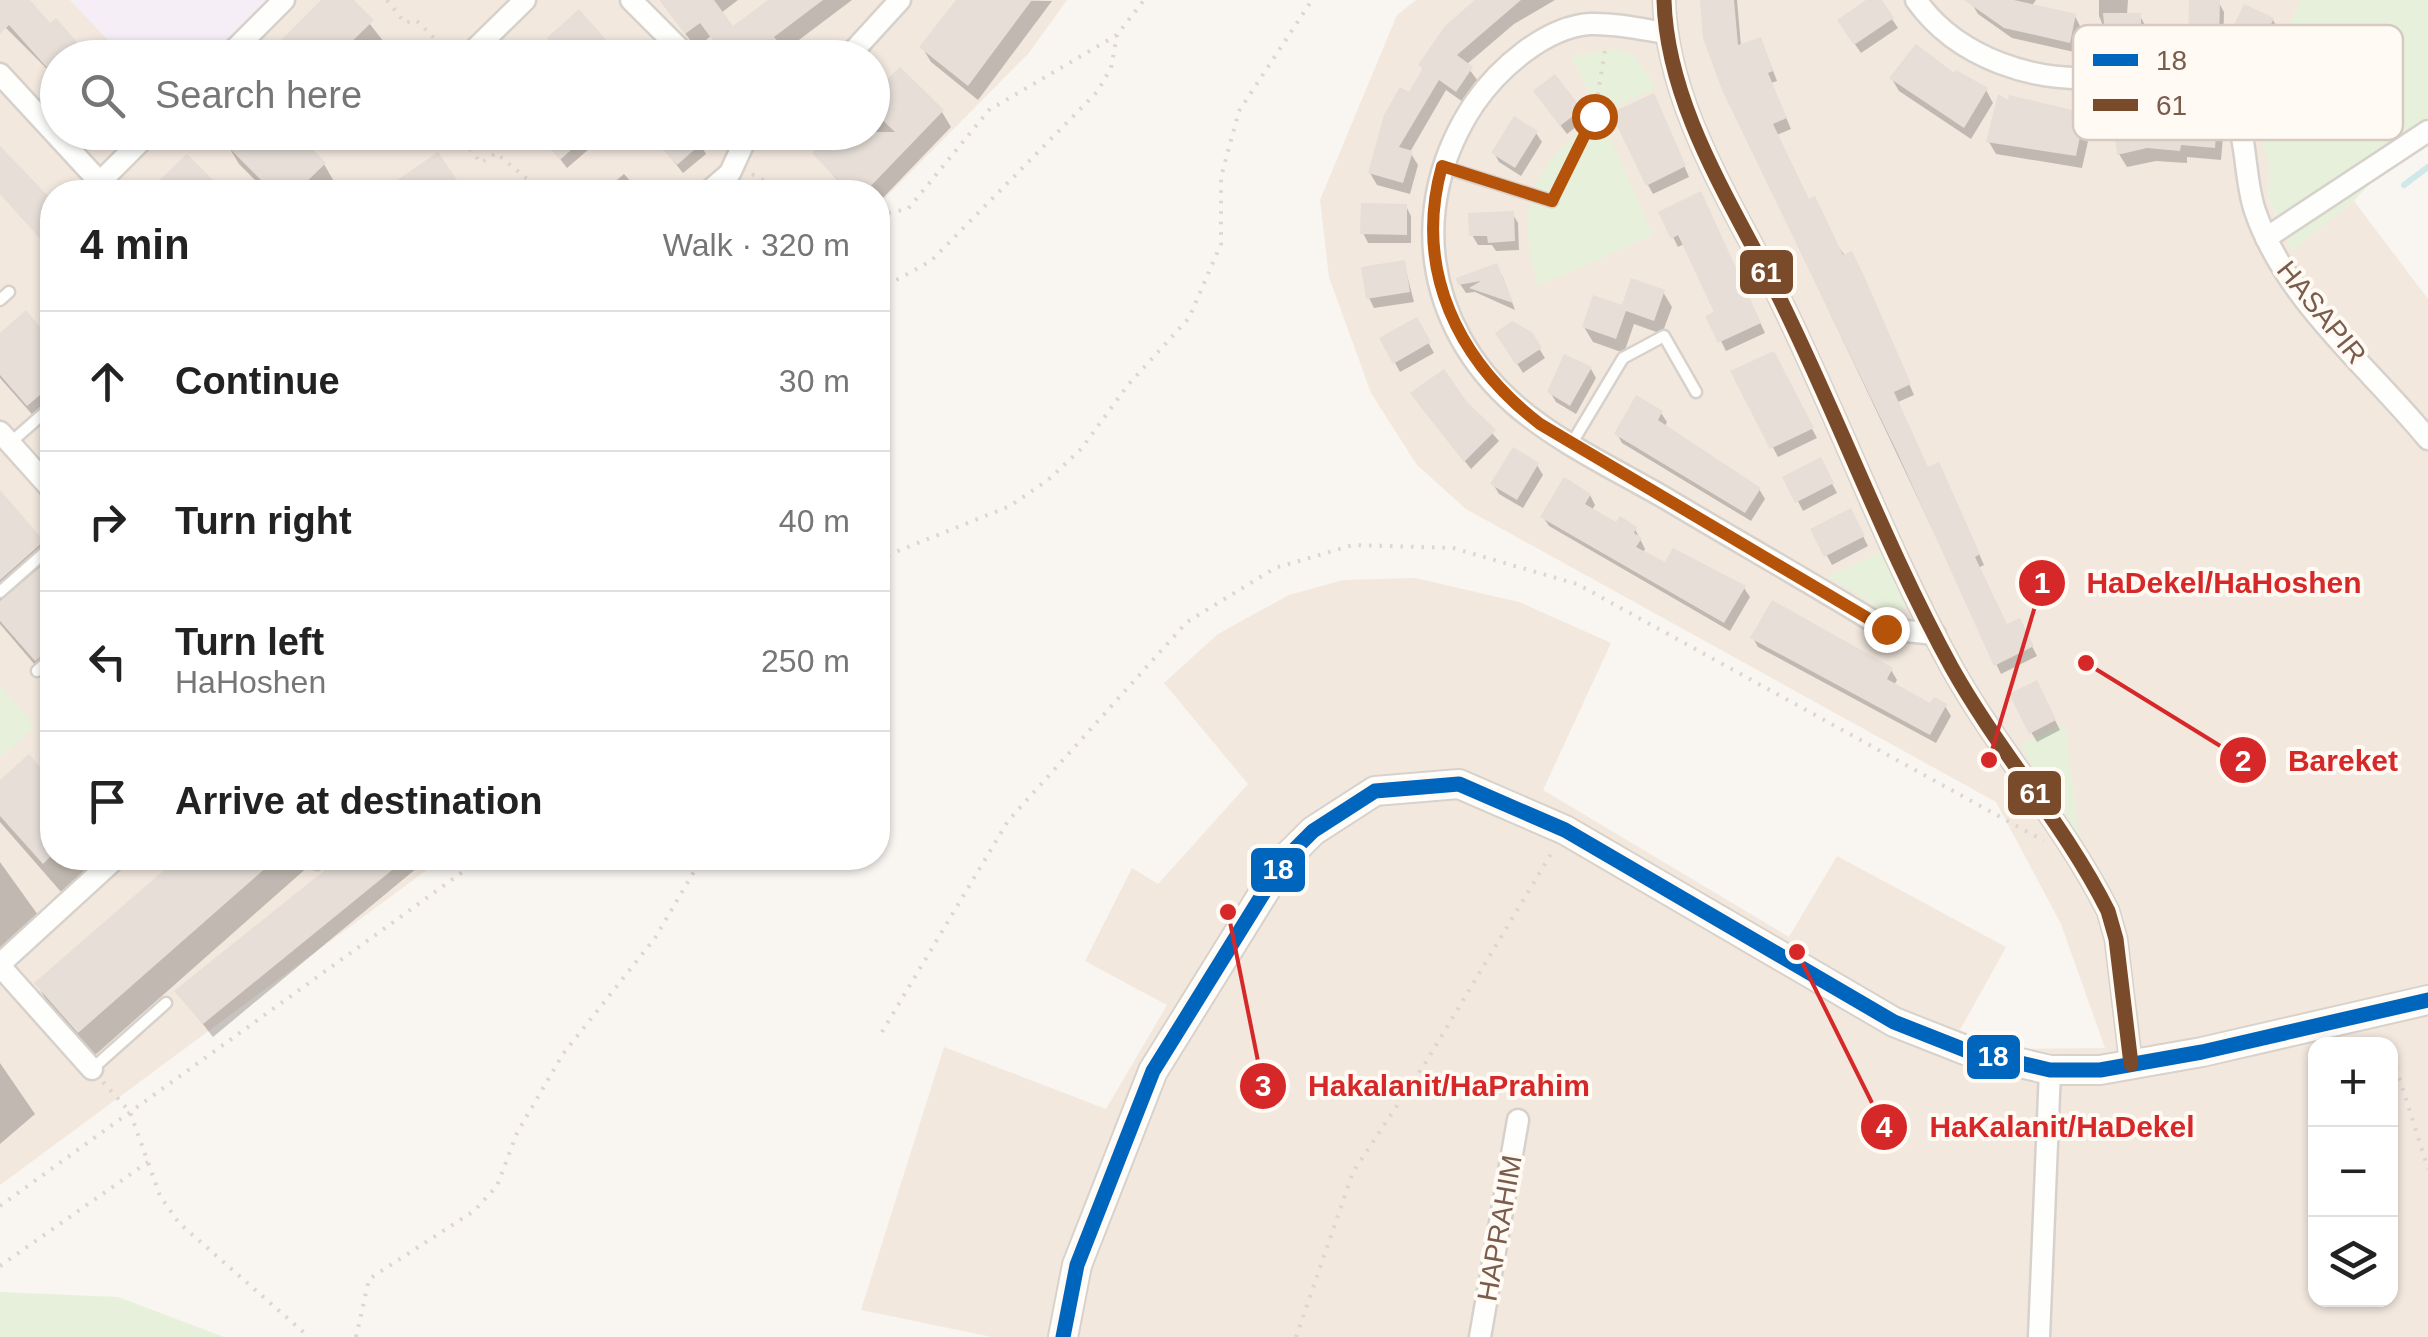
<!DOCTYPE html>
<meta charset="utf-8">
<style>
body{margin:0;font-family:Helvetica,sans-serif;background:#f6f6f6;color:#222}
.controls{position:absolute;right:30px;bottom:30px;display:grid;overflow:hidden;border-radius:20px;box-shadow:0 2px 8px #0004}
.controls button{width:90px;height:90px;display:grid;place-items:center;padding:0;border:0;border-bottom:2px solid #e0e0e0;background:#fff;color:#222;font:50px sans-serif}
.stop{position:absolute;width:30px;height:30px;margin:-22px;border:8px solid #b45309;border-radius:50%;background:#fff}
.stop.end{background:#b45309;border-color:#fff;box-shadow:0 2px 10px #0008}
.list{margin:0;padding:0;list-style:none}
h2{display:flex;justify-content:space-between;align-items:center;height:130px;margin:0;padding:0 40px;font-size:42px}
h2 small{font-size:32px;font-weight:400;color:#767676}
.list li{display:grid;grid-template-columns:65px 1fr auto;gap:30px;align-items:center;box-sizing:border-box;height:140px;padding:0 40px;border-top:2px solid #e0e0e0}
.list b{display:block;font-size:38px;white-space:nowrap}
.list p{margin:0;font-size:32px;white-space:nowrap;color:#767676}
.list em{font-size:32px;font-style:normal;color:#767676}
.icon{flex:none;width:55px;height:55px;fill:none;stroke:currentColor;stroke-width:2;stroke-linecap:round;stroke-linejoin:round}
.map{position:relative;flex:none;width:2428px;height:1337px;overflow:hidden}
.search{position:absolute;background:#fff;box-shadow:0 2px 8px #0004;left:40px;top:40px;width:850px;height:110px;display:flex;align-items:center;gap:25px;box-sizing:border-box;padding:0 35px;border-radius:55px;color:#767676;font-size:38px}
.panel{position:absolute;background:#fff;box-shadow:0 2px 8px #0004;left:40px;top:180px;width:850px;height:690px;border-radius:40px}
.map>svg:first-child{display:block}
.residential{fill:#f2e8de;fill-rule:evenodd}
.education{fill:#f6eef6}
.green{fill:#e7f0db}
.shadow{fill:#0003}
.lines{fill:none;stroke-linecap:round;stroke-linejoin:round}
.stream{stroke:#d0e8ea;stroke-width:6}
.building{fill:#e6ded7}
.lane-casing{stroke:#d7d1cb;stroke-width:15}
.street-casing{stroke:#d7d1cb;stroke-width:25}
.secondary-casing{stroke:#d9d2cb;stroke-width:32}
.path{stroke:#dcd5d0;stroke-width:4;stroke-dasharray:2.5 8;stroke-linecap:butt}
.lane{stroke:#fefefd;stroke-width:10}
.street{stroke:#fefefd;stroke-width:20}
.secondary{stroke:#fefefd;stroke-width:28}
.bus-1-casing{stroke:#fffaf3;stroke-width:22}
.bus-2-casing{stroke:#fffaf3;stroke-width:22}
.bus-1{stroke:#0065bd;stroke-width:15}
.bus-2{stroke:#7a4b2a;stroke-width:15}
.route{stroke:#b45309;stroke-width:12}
.labels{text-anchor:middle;stroke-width:8;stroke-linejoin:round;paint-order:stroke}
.street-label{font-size:28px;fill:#7a5c4d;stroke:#fffaf3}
.key{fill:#fffaf3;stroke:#d7cbc1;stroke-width:2.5}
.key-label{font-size:28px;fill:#7a5c4d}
.leader{fill:none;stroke:#d62828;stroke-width:4}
.callout-dot{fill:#d62828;stroke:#fffaf3;stroke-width:4}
.mark-label{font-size:30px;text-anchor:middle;font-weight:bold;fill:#fff}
.callout-label{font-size:30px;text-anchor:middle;font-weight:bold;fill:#d62828;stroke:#fffaf3;stroke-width:8;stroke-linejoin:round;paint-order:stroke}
.line-badge{stroke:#fffaf3;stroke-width:4}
.badge-label{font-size:28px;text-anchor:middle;font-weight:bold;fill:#fff}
</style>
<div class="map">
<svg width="2428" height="1337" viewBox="0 0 2428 1337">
<rect width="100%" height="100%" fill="#f9f5f0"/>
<g class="residential">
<path d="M0,0H1067L1028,54L878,205V192H52V858H443L0,1185ZM58,58H872V132H58Z"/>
<path d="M1416,0H2302L2247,108L2261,123L2269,161L2268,199L2292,250L2354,201L2428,299V1337H992L861,1310L944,1047L1106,1109L1167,1005L1085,961L1132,868L1158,884L1248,784L1164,683L1218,634L1289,595L1343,580L1415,578L1519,602L1611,643L1543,790L1789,937L1837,856L2006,947L1960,1030L2008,1049L2105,1048L2061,924L1996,802L1466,509L1417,465L1371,393L1329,277L1320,200L1397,15ZM2316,1044H2390V1300H2316Z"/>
</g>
<polygon class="education" points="70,0 267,0 208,57 125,58"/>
<g class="green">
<polygon points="2302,0 2428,0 2428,117 2354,201 2292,251 2268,198 2269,161 2247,108"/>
<path d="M1615,49L1632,54L1657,87L1600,115L1653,235L1538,286C1513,205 1534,164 1600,115L1571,56Z"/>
<polygon points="1884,550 1908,606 1889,615 1829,577"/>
<polygon points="0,685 35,726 0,758"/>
<polygon points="2065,723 2080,842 2020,745"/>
<polygon points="0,1292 118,1297 224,1337 0,1337"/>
</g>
<g class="shadow">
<polygon points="0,0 26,0 50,27 58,80 0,22"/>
<polygon points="325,0 351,0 384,42 367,58 275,58"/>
<polygon points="660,0 738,0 721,13 733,29 770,0 852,0 783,52 711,36 696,48"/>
<polygon points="960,0 1052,1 978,100 931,62 922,47"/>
<polygon points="1479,0 1555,0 1514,24 1466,65 1478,81 1463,102 1446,90 1410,152 1418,165 1410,194 1377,185 1370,173 1424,71 1421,65"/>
<polygon points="1702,0 1737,0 1741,46 1765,50 1777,81 1771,83 1791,129 1777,135 1808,202 1869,291 1914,395 1898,402 1928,470 1944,475 1984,565 1978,568 2007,627 2019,621 2037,656 2001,674 1724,89"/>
<polygon points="1871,0 1879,0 1898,28 1861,53 1845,30"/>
<polygon points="1975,0 2036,0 2031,7 2075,16 2080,26 2074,52 2012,38 1978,14 1972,4"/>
<polygon points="2099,0 2128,0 2127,15 2140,16 2145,25 2145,53 2114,53 2099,16"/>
<polygon points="2219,3 2224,12 2223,50 2196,49 2191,40"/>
<polygon points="578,13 618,58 564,58 556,48"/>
<polygon points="2273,20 2281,35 2261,78 2234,66 2225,50"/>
<polygon points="900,70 942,112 951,127 878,203 878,192 847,192 815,153 872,132 872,97"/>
<polygon points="1892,79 1986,90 1993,103 1971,139 1899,91"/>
<polygon points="1542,101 1580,110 1585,120 1567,134"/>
<polygon points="2161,105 2183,107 2187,113 2204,115 2215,124 2223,137 2221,160 2187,157 2187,163 2156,161 2127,167 2119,154"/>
<polygon points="1658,106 1689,177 1653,194 1648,185"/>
<polygon points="2083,115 2091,128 2082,168 1996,154 1989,142"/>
<polygon points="115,132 129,132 121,140"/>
<polygon points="577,132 589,149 567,168 543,137"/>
<polygon points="650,132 700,144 706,154 683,173"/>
<polygon points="1536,133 1542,142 1521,176 1499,162 1494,153"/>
<polygon points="227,144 324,164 336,185 328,192 267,192 239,164"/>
<polygon points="624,174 640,192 603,192"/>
<polygon points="396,184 457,184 462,192 401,192"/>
<polygon points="1705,204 1765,333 1726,351 1709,317 1717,313 1684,244 1678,247 1673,237"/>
<polygon points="1406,206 1411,216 1411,243 1368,243 1363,233"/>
<polygon points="1512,213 1518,223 1519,250 1496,251 1492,245 1478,245 1472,235"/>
<polygon points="1404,263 1414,302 1374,308 1369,298"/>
<polygon points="1502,275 1515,310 1475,292 1466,293 1460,284"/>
<polygon points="1663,292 1672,307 1662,334 1634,324 1624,353 1593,342 1584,327"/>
<polygon points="26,314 52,343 52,407 37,420 0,378 0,336"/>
<polygon points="1416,320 1434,353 1400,372 1382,339"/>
<polygon points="1499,334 1530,334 1545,358 1523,373"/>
<polygon points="1772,354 1817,438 1778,457 1734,373"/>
<polygon points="1591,369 1596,378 1576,414 1556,402 1550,392"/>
<polygon points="1418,403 1466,404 1499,441 1471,469"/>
<polygon points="1661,413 1667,422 1664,428 1759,489 1765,499 1751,521 1622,443 1617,434"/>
<polygon points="1820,461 1837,493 1803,511 1786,478"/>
<polygon points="1537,465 1543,475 1523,508 1499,494 1493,484"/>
<polygon points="1590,495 1595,505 1592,510 1617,525 1635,529 1645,549 1643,553 1666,566 1744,588 1750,597 1730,631 1549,526 1543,517"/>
<polygon points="4,498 52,560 52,679 46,678 0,624 0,502"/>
<polygon points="1850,511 1868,546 1832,565 1813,530"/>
<polygon points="1753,638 1891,670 1897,680 1894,685 1931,706 1945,706 1951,716 1936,743 1758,647"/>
<polygon points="2041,693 2060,730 2037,742 2031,732"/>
<polygon points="29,757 52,784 52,858 102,858 62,893 0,822 0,783"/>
<polygon points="180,858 318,858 94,1056 51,1009 37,984"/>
<polygon points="344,858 429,858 213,1037 177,991"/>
<polygon points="0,862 38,915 0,949"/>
<polygon points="0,1063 35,1114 0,1144"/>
</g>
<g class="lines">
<polyline class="stream" points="2404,185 2428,167"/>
</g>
<g class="building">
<polygon points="0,0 30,0 50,23 56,18 91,58 58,58 58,80 9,25 0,34"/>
<polygon points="321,0 354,0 374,20 335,58 263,58"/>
<polygon points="660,0 714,0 733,26 768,0 823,0 774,37 790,58 726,58 700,23 685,34"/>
<polygon points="956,0 1032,0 968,86 919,47"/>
<polygon points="1475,0 1521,0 1457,55 1473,67 1456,92 1439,80 1399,147 1413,151 1403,183 1368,173 1384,115 1400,87 1409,92 1423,68 1418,65 1445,26"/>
<polygon points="1700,0 1734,0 1738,45 1761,37 1773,71 1768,73 1787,118 1773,124 1809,199 1815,196 1843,255 1852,251 1865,278 1911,384 1894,392 1928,467 1939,462 1980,554 1975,557 2007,624 2020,618 2034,646 1994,666 1898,454 1722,90 1703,38"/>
<polygon points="1866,0 1882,0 1894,18 1854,45 1837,20"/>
<polygon points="1964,0 2014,0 2076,14 2070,43 2004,28"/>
<polygon points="2189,0 2220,0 2219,41 2188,40"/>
<polygon points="2244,4 2274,18 2252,64 2222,50"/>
<polygon points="579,9 607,41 588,58 565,58 547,38"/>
<polygon points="2103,13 2141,13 2141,44 2106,44"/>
<polygon points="1916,44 1954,73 1956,70 1988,88 1964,128 1889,78"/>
<polygon points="900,67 944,110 865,192 849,192 812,153 833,132 895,132 872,110 872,94"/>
<polygon points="1555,74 1582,109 1560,126 1533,91"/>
<polygon points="1654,93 1686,166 1646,186 1611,113"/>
<polygon points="1998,94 2008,100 2009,95 2085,113 2076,156 1986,142"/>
<polygon points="2161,103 2206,112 2205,121 2217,122 2215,148 2181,145 2180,151 2147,148 2117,155 2112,111"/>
<polygon points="1514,116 1538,131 1515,168 1491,153"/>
<polygon points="235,132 296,132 326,163 296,192 273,192 224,143"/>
<polygon points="536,132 591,132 560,160"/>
<polygon points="647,132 693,132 702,143 677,165"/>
<polygon points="0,146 52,200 52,252 0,194"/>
<polygon points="438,152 459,183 446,192 380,192"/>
<polygon points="187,154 225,192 147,192"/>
<polygon points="1701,191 1761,323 1718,343 1705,316 1714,312 1678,235 1671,239 1658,212"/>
<polygon points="1361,203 1407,204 1407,235 1360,234"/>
<polygon points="1514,211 1515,241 1488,243 1487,236 1469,236 1468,213"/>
<polygon points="1405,260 1410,292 1366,299 1361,267"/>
<polygon points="1497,263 1513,303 1469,288 1481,281 1458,285 1456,278"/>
<polygon points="1631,278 1665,290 1654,321 1626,311 1616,339 1582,327 1593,295 1622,305"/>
<polygon points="26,310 52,341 52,385 27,406 0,375 0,333"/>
<polygon points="1417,317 1431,342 1393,364 1379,338"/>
<polygon points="1512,321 1532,332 1542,348 1516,365 1495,333"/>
<polygon points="1774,351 1814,428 1770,449 1730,371"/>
<polygon points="1564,354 1592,367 1570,406 1547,392"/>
<polygon points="1444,369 1467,402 1496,430 1464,462 1410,393"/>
<polygon points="1636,395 1663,411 1658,420 1761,488 1745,513 1614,434"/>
<polygon points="1513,447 1539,463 1517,500 1490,484"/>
<polygon points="1821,457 1834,483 1795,503 1782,477"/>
<polygon points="1564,477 1591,494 1585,504 1616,522 1620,516 1637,527 1634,533 1642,538 1636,547 1665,562 1673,548 1746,586 1724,623 1540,517"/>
<polygon points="0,490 44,541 0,580"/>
<polygon points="1851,508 1865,536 1824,557 1810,529"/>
<polygon points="52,557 52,648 35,661 0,621 0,601"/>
<polygon points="1772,600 1893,668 1887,679 1930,703 1934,697 1947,704 1930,735 1750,638"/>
<polygon points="2037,680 2056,720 2029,734 2009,694"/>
<polygon points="29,754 52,781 52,855 43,864 0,816 0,780"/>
<polygon points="178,858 277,858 78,1033 34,983"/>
<polygon points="340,858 407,858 203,1024 174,991"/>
</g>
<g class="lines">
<g class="lane-casing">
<g id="lane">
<polyline points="1444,167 1552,201"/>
<polyline points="0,300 9,292"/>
<polyline points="10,443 52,406"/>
<polyline points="1572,443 1623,358 1664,336 1696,392"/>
<polyline points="0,592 52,546"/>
<polyline points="37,671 52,657"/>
<polyline points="317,864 325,858"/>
<polyline points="92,1069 166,1003"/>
</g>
</g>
<g class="street-casing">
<g id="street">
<polyline points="631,0 689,58"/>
<path d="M1664,0C1667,106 1732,203 1778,295C1839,418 1886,548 1952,668C1999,752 2065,825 2108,911L2116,939L2131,1064"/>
<path d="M1916,0C1957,58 2035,84 2104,77C2135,74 2171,62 2201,77C2254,102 2239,164 2255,211C2286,301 2369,367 2428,439"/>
<path d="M1665,33C1641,29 1615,23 1590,24C1545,27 1498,69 1474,104C1407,205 1424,325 1515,405C1560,444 1619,471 1670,501C1742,544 1815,585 1886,629L1935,634"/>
<polyline points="226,58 284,0"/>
<polyline points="466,58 525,0"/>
<polyline points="847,58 900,0"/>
<polyline points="0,74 109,192"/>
<polyline points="100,182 150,132"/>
<polyline points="708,192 730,173 747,136"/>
<polyline points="2266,238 2428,131"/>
<polyline points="0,432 52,490"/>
<polyline points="0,964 116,858"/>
<polyline points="0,966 92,1069"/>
<polyline points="1480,1337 1518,1120"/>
<polyline points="2039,1337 2050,1070"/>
</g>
</g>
<g class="secondary-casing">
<polyline id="secondary" points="1063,1337 1077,1265 1153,1071 1284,860 1313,831 1375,791 1459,784 1565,830 1894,1022 1965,1050 2050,1070 2100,1070 2202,1052 2428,1000"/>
</g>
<g class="path">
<polyline points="387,0 405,23 416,20 447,51"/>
<polyline points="457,132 481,163 496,153 532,183 530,192"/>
<polyline points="752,174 781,190 813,192"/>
<polyline points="1557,191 1594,116 1606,45"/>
<polyline points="878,215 908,209 989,110 1117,35 1144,0"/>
<polyline points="878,290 931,261 1097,92 1111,68 1117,35"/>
<polyline points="878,559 1010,506 1048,480 1081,449 1128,385 1189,318 1221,244 1221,177 1239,111 1312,0"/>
<polyline points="882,1032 1008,821 1187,622 1275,568 1353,545 1453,548 1577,584 2044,841"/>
<polyline points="2390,1048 2428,1169"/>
<polyline points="103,1082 130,1112 160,1196 179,1223 309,1337"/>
<polyline points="0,1206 482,858"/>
<polyline points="0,1266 148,1162"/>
<polyline points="356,1337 369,1279 474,1211 497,1186 517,1133 563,1054 655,938 702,858"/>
<polyline points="1296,1337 1353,1172 1426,1062 1554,849"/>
</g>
<use href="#lane" class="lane"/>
<use href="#street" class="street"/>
<use href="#secondary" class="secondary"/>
<g class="bus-1-casing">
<polyline id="bus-1" points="1063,1337 1077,1265 1153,1071 1284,860 1313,831 1375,791 1459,784 1565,830 1894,1022 1965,1050 2050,1070 2100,1070 2202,1052 2428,1000"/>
</g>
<g class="bus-2-casing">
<path id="bus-2" d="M1664,0C1667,106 1732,203 1778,295C1839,418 1886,548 1952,668C1999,752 2065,825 2108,911L2116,939L2131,1064"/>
</g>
<use href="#bus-1" class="bus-1"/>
<use href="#bus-2" class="bus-2"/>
</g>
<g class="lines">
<path class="route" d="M1594,116L1552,201L1442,166C1413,270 1458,361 1540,424L1886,629"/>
</g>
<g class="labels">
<g class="street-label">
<text transform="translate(2322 312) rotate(51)" y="10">HASAPIR</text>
<text transform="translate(1499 1228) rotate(-80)" y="10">HAPRAHIM</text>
</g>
</g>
<rect x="2073" y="25" width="330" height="115" rx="15" class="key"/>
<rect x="2093" y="54" width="45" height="12" fill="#0065bd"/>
<rect x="2093" y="99" width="45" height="12" fill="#7a4b2a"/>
<g class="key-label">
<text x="2156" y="70">18</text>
<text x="2156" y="115">61</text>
</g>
<path class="leader" d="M1989 760L2042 583M2086 663L2243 760M1228 912L1263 1086M1797 952L1884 1127"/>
<g class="callout-dot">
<circle cx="1989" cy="760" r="10"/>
<circle cx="2086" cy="663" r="10"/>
<circle cx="1228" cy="912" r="10"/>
<circle cx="1797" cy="952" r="10"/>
<circle cx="2042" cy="583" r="25"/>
<circle cx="2243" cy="760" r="25"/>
<circle cx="1263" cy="1086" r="25"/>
<circle cx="1884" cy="1127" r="25"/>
</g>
<g class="mark-label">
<text x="2042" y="593">1</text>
<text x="2243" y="771">2</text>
<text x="1263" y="1096">3</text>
<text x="1884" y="1137">4</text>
</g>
<g class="callout-label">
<text x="2224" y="593">HaDekel/HaHoshen</text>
<text x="2343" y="771">Bareket</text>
<text x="1449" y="1096">Hakalanit/HaPrahim</text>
<text x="2062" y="1137">HaKalanit/HaDekel</text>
</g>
<g class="line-badge">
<rect x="1738" y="248" width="57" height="48" rx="10" fill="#7a4b2a"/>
<rect x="2006" y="769" width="57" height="48" rx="10" fill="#7a4b2a"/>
<rect x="1249" y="846" width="58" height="48" rx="10" fill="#0065bd"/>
<rect x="1965" y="1033" width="57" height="48" rx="10" fill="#0065bd"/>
</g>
<g class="badge-label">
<text x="1766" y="282">61</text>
<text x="2035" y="803">61</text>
<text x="1278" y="879">18</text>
<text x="1993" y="1066">18</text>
</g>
</svg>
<div class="controls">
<button>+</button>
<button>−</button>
<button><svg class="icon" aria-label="layers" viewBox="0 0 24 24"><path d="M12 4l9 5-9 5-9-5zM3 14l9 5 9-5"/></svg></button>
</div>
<div class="stop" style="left:1594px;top:116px"></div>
<div class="stop end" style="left:1886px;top:629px"></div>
<div class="search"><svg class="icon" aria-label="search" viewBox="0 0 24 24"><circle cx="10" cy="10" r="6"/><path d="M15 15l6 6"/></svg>Search here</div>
<section class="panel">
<h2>4 min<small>Walk · 320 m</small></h2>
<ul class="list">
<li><svg class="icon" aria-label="ahead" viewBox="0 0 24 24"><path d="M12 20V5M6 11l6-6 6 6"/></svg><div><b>Continue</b></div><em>30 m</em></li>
<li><svg class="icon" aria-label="right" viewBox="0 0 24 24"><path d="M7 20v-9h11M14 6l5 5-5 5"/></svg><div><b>Turn right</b></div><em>40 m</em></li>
<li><svg class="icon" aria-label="left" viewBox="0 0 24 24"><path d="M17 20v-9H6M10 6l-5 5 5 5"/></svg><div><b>Turn left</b><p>HaHoshen</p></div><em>250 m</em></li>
<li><svg class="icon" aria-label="arrive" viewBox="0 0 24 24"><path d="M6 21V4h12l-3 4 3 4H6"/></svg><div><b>Arrive at destination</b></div></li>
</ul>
</section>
</div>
